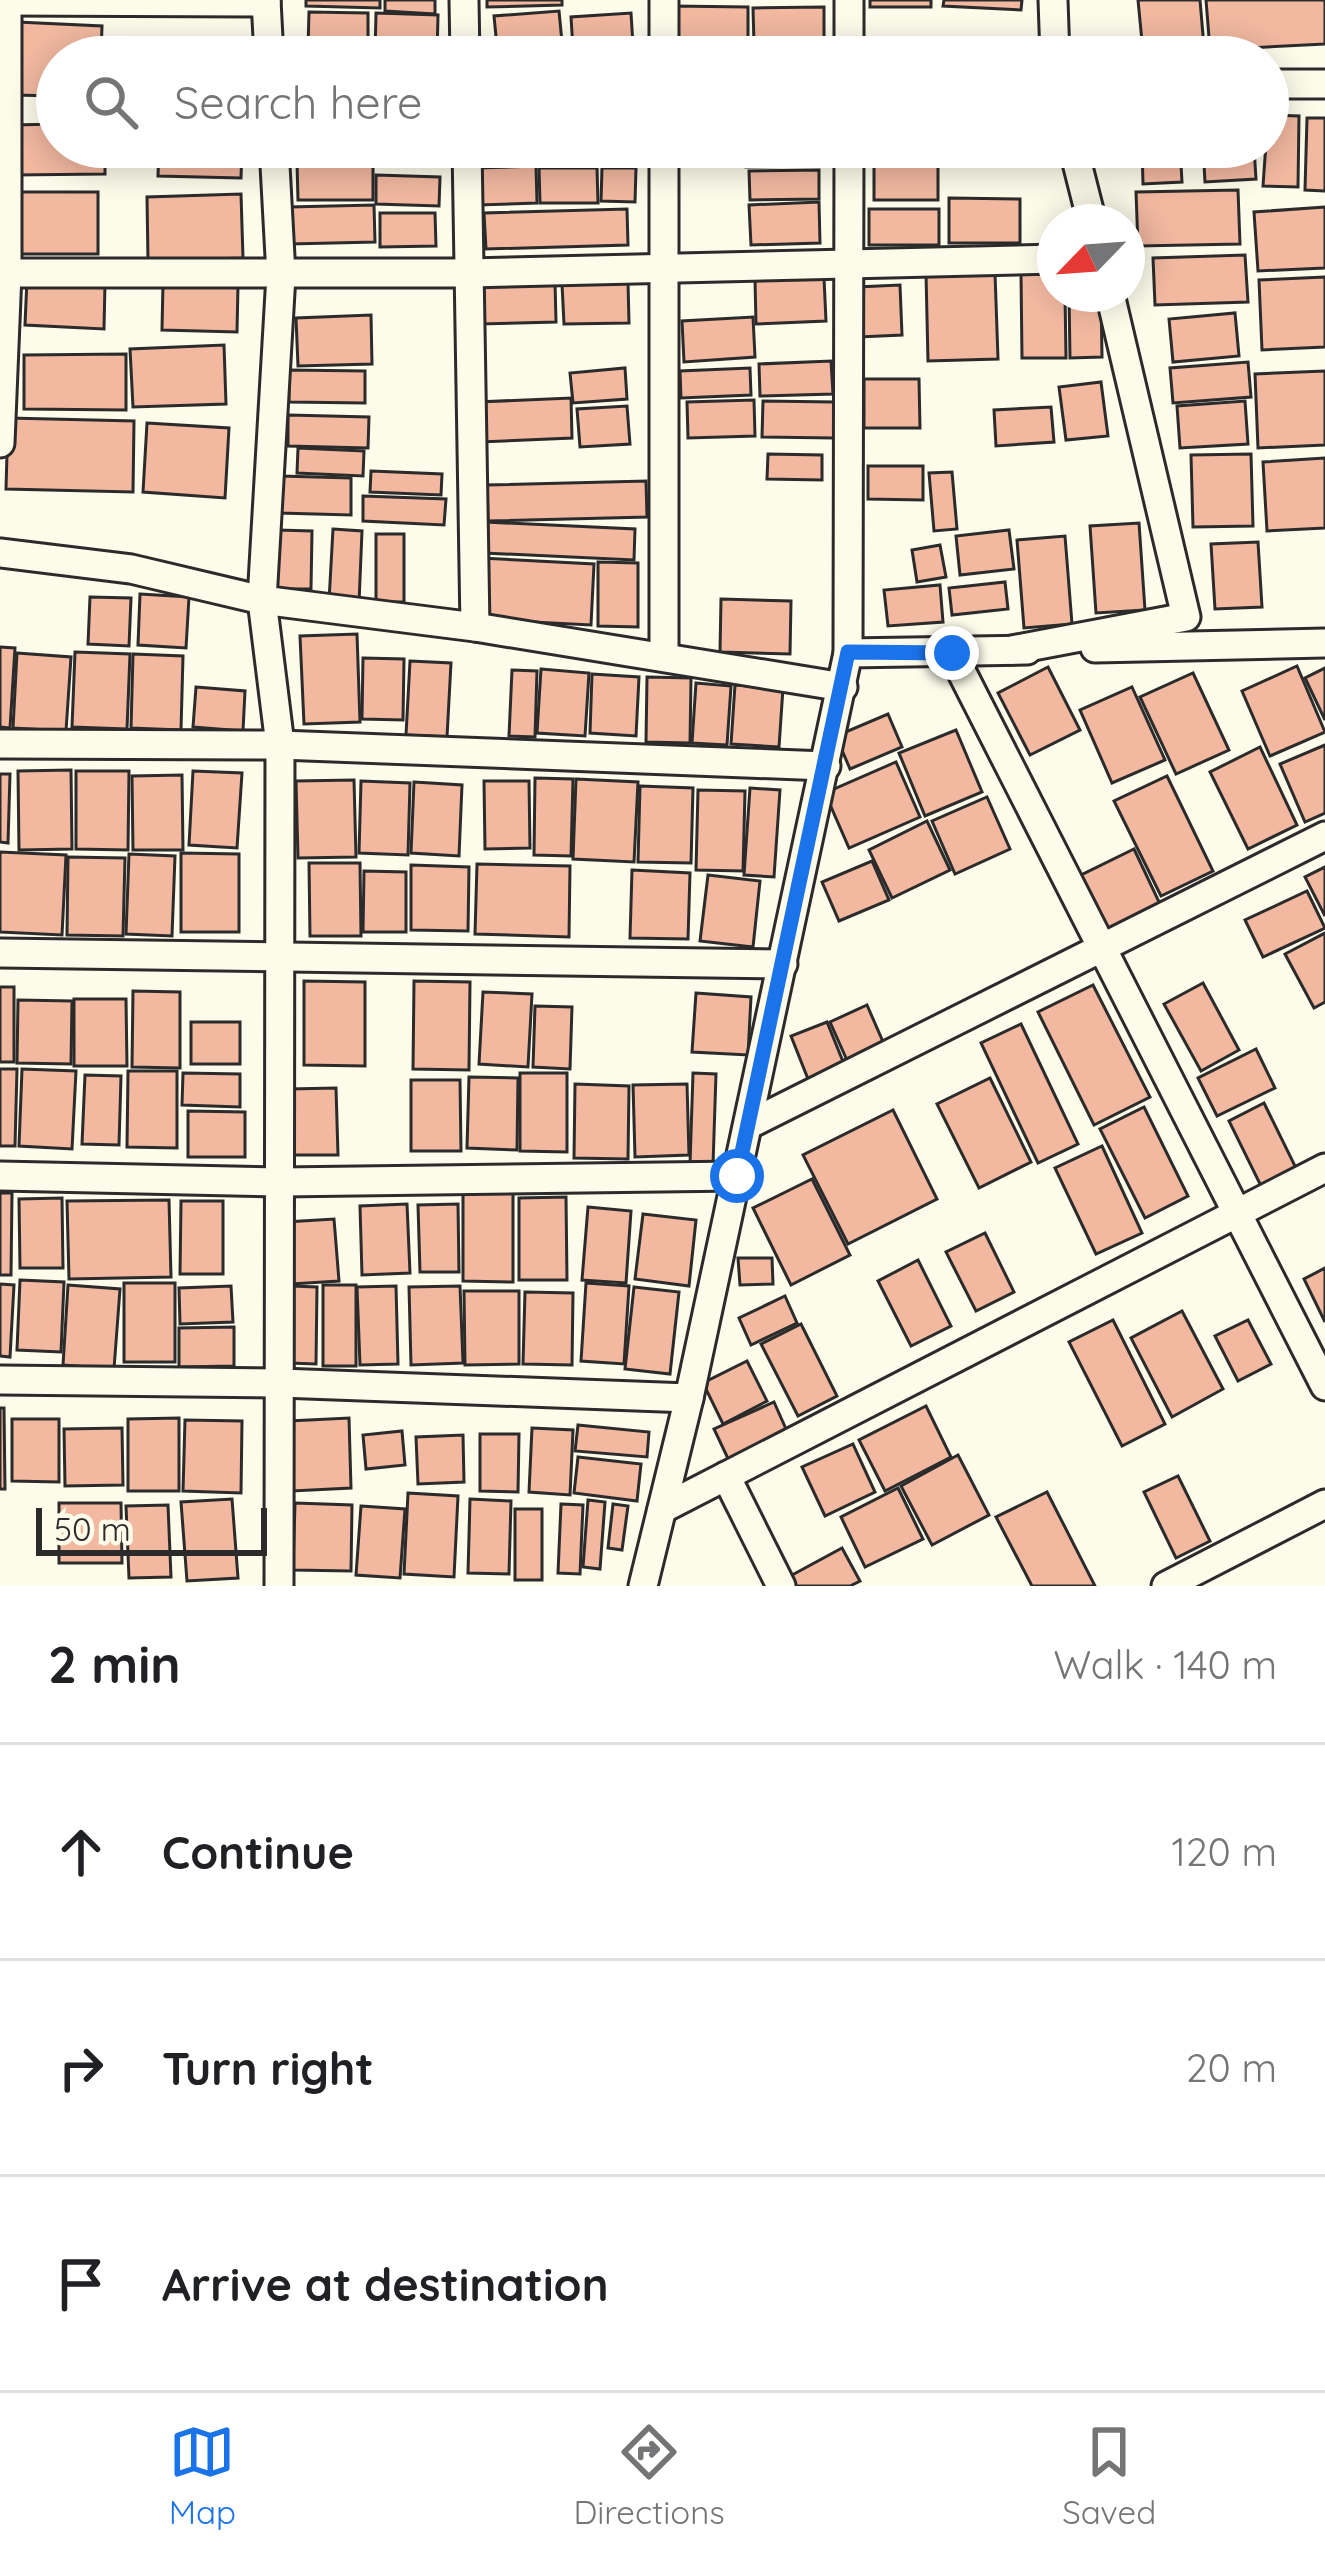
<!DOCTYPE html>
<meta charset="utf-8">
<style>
body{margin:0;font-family:Quicksand,sans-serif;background:#f2f2f2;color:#202124}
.compass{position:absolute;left:1037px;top:204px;width:108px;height:108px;border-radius:50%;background:#fff;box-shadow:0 6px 30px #0003;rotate:245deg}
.scale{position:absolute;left:36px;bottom:30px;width:231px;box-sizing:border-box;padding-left:12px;border:6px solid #2b2b2b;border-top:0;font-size:33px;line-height:42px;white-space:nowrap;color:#2b2b2b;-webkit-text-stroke:9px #fdfbea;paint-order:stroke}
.stop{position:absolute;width:36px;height:36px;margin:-27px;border:9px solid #1a73e8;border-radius:50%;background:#fff}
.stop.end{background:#1a73e8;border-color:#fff;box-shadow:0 3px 12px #0008}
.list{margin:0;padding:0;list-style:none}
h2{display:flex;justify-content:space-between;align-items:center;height:156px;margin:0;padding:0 48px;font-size:51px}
h2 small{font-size:39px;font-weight:400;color:#757577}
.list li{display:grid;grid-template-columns:78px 1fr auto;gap:36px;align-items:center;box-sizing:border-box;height:216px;padding:0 48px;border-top:3px solid #e0e0e0}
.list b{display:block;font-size:45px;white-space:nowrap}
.list em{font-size:39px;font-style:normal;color:#757577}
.icon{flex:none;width:66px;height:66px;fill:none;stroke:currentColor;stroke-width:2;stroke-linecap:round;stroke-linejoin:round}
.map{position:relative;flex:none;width:1325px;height:1586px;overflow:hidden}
.search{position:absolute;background:#fff;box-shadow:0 6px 30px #0003;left:36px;right:36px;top:36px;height:132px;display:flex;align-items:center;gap:30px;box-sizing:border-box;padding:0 42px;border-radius:66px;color:#757577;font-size:45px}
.sheet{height:804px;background:#fff}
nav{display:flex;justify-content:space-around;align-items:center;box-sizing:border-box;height:168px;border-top:3px solid #e0e0e0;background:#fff;font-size:33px;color:#757577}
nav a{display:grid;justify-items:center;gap:6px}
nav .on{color:#1a73e8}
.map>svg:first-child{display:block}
.building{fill:#f2b8a0;stroke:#2b2b2b;stroke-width:3}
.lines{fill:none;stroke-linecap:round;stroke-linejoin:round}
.minor-casing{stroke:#2b2b2b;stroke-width:33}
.minor{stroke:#fdfbea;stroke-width:27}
.route{stroke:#1a73e8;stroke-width:15}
</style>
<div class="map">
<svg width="1325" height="1586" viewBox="0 0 1325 1586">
<rect width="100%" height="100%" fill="#fdfbea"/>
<g class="building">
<polygon points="306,0 380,0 380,8 306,6"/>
<polygon points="385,0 435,0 435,14 385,11"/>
<polygon points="487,0 562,0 562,5 487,7"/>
<rect x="870" y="0" width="61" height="7"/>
<polygon points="944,0 1022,0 1021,10 943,6"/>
<polygon points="1138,0 1200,0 1204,47 1143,52"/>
<polygon points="1206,0 1325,0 1325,44 1210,50"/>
<polygon points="672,6 748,7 748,47 672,46"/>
<polygon points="824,7 824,43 754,44 753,8"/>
<polygon points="559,11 562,42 497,47 494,16"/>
<polygon points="309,12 368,13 368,49 308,48"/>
<polygon points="376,13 438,15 437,56 375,55"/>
<polygon points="631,13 633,45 573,49 571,17"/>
<polygon points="17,22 102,26 101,57 57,57 57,96 14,95"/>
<polygon points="188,39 239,39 239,57 187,57"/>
<polygon points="939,39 1021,42 1021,57 939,57"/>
<polygon points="560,48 561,57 496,57 496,50"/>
<polygon points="676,50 740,51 740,57 676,57"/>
<rect x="752" y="54" width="68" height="3"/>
<polygon points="1268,115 1299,116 1298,187 1263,186"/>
<polygon points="1307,118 1325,118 1325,191 1305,190"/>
<polygon points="57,124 57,147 105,147 105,174 14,175 13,125"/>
<polygon points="159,147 242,147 241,178 158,176"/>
<polygon points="298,147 373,147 374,159 298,159"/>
<polygon points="378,147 451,147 451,164 378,163"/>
<polygon points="480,147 560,147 560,162 480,163"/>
<polygon points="746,147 817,147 818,166 746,167"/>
<polygon points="870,147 936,147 936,159 870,160"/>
<polygon points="1142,147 1180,147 1182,182 1143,184"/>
<polygon points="1203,147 1254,147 1256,179 1205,182"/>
<polygon points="297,163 373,163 373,200 298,200"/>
<polygon points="938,164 938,200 874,200 874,165"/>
<polygon points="536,166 537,203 478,205 477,168"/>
<polygon points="539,168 597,168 598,203 540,203"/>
<polygon points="602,168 636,168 635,202 601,201"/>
<polygon points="819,170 819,199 750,200 749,171"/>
<polygon points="376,175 440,177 439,206 376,204"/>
<polygon points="1238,190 1240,244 1138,246 1136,192"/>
<polygon points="15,192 98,192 98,254 16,254"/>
<polygon points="241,194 243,258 148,261 147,197"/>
<polygon points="949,198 1020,199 1020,243 949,243"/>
<polygon points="819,202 820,243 751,245 749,205"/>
<polygon points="374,205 375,242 290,244 289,207"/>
<polygon points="1325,207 1325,268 1258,271 1254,212"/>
<polygon points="627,209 628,245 486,249 484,213"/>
<rect x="869" y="209" width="70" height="36"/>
<polygon points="380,213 435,213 436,246 380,247"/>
<polygon points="1245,255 1248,302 1155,305 1153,258"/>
<polygon points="995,273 998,359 928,361 926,274"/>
<polygon points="1021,274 1055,274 1055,294 1065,294 1066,358 1022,358"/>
<polygon points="1325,277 1325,347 1262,350 1259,280"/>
<polygon points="824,278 826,321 756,324 755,280"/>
<polygon points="27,279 105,283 104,329 25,325"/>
<polygon points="555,281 556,322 480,324 479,283"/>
<polygon points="628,282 629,323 564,324 562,284"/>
<polygon points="163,283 238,285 237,332 162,330"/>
<polygon points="900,285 902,335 859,337 857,287"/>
<polygon points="1069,294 1101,294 1102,357 1070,358"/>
<polygon points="1235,313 1239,356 1173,362 1169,319"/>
<polygon points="371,315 372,364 298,366 296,318"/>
<polygon points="753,317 755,357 684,362 682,321"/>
<polygon points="224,345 226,404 133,407 130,349"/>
<polygon points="126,354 126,410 24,409 24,355"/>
<polygon points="831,361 833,394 760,396 759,364"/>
<polygon points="1248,362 1251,397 1173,403 1170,368"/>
<polygon points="625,368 627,399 573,403 570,373"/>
<polygon points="750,368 751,395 681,398 680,371"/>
<polygon points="289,370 365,371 365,403 289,402"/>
<polygon points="1325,371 1325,445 1258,448 1255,374"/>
<polygon points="864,379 919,379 920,428 864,428"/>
<polygon points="1101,382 1108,436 1066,440 1059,387"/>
<polygon points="571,398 572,438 480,442 478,402"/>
<polygon points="754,400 755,436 688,438 687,402"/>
<polygon points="763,401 834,402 834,438 762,437"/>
<polygon points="1245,401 1248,444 1180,448 1177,406"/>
<polygon points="627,406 630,444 580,447 577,409"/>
<polygon points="1051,407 1054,442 996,446 994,410"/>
<polygon points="288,415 369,417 368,448 288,446"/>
<polygon points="8,418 134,421 133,492 6,489"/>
<polygon points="147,423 229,428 225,498 143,492"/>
<polygon points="298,448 364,451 363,476 297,473"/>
<polygon points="768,454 822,455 822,480 767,479"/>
<polygon points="1251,454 1253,526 1193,527 1191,455"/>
<polygon points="1325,458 1325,528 1267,531 1263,462"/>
<polygon points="868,466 923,466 923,500 868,499"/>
<polygon points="371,471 442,474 441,495 370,492"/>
<polygon points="952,472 957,529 934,531 929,473"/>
<polygon points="280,476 351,478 351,515 279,513"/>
<polygon points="646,481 647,517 488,521 487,485"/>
<polygon points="363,496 446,499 444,525 363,521"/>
<polygon points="485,522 635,529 634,560 484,553"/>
<polygon points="1139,523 1145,610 1096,613 1090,526"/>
<polygon points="333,529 362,531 359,603 329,601"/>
<polygon points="277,530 312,531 311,589 276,589"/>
<polygon points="1009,530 1014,569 960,575 956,536"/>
<rect x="376" y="534" width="28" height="68"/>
<polygon points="1065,536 1072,624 1024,628 1017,540"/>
<polygon points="1258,542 1262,607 1215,609 1211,544"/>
<polygon points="940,545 946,577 917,582 912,550"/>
<polygon points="480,558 594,564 591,625 477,619"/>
<polygon points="598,562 638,563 638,627 598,626"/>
<polygon points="1005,582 1008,609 952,615 949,588"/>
<polygon points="940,585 943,622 888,626 884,590"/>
<polygon points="140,594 189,597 186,648 138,645"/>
<polygon points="90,597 131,598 129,646 88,644"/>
<polygon points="721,599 791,601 790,654 720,652"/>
<polygon points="357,634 360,722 304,724 300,636"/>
<polygon points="0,647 15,648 10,728 0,727"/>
<polygon points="75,652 130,654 127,729 72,727"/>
<polygon points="17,653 71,657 66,731 13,728"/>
<polygon points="133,654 183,656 181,730 131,728"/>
<polygon points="363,658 404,659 403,720 362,719"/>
<polygon points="410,661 451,663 447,737 406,735"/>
<polygon points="1297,666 1325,732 1270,756 1242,691"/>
<polygon points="1048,667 1080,730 1030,755 998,693"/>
<polygon points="1325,668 1325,720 1305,678"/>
<polygon points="541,669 589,673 585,736 537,733"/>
<polygon points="512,670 537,671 535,737 509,736"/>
<polygon points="1193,673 1229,750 1176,774 1140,697"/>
<polygon points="592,674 639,677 636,736 590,733"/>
<polygon points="647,677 691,678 690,743 646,742"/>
<polygon points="696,683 731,686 727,745 692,743"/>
<polygon points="735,685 783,688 779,747 731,744"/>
<polygon points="196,687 245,691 243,731 193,727"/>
<polygon points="1132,687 1165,760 1112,783 1080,710"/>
<polygon points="888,714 902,747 850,769 836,736"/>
<polygon points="956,730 982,792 925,816 899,753"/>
<polygon points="1325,745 1325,813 1305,822 1280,764"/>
<polygon points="1260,747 1297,825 1248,849 1210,772"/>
<polygon points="896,762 920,817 849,848 825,793"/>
<polygon points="71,770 72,849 19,850 18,771"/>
<polygon points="76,771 129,771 128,850 76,849"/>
<polygon points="193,771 242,773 237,848 189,845"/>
<polygon points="0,774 10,774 8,843 0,842"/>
<polygon points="182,775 183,850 133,850 132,776"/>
<polygon points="1167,776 1213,871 1161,896 1114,801"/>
<polygon points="535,778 573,779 571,856 534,855"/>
<polygon points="576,779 638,782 634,862 573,859"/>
<polygon points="354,780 356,857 298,858 296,781"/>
<polygon points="361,781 410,783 408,855 359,853"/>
<polygon points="484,781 529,781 530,848 485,849"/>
<polygon points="414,782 462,785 459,856 411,853"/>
<polygon points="640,786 693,788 691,863 638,862"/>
<polygon points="750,788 780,790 774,877 744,875"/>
<polygon points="698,790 745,791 743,871 696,870"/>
<polygon points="987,797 1010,849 955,874 932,821"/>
<polygon points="927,821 950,870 892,898 869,850"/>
<polygon points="1134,849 1160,904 1102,932 1075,878"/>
<polygon points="0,852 66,855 62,935 0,932"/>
<polygon points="181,853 239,854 239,932 181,932"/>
<polygon points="129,854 175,856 172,936 126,934"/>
<polygon points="68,857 125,858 123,936 67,935"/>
<polygon points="872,861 889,900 839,921 822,882"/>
<polygon points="309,863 360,863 361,936 310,936"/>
<polygon points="477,864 570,866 569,937 475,934"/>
<polygon points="411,865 469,867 468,931 411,930"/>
<polygon points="1325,867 1325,916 1305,877"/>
<polygon points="632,870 690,873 688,939 630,938"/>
<polygon points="364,871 406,872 406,932 363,932"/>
<polygon points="708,875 760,881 753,947 700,941"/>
<polygon points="1307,891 1325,928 1263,957 1245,920"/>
<polygon points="1325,933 1325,1002 1314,1008 1285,954"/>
<polygon points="304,981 365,982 365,1066 304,1065"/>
<polygon points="414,981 470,982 469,1070 413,1069"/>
<polygon points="1203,983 1239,1050 1201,1071 1164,1004"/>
<polygon points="1093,985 1150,1097 1094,1125 1038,1012"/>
<rect x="0" y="987" width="14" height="75"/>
<polygon points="133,991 180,992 180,1068 132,1067"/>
<polygon points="483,992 532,994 528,1067 479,1064"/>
<polygon points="696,993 751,997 748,1055 692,1052"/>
<polygon points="74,999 126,999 127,1066 74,1066"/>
<polygon points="18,1000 72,1001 71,1064 17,1063"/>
<polygon points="867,1005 887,1051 850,1067 830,1022"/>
<polygon points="535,1006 572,1007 570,1069 533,1067"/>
<rect x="191" y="1022" width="49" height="42"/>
<polygon points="827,1022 846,1069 810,1084 791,1036"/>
<polygon points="1021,1024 1078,1144 1038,1163 981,1043"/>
<polygon points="1256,1049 1275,1088 1217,1116 1198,1078"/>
<polygon points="0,1069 17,1069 15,1146 0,1146"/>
<polygon points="22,1069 76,1071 72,1149 19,1146"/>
<polygon points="128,1071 177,1071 177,1148 127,1147"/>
<polygon points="183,1073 240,1074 240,1107 182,1105"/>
<polygon points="520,1073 567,1073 567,1152 520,1151"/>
<polygon points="693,1073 716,1074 713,1165 690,1164"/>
<polygon points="85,1075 121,1076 119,1145 82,1144"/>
<polygon points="469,1077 518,1078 517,1150 467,1148"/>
<polygon points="990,1078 1031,1162 979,1188 937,1104"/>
<polygon points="411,1080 460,1080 461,1151 411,1151"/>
<polygon points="575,1084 629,1086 628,1159 574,1158"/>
<polygon points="687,1084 689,1155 635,1157 633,1085"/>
<polygon points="336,1088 338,1155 290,1155 289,1089"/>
<polygon points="1264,1103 1296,1168 1261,1186 1229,1121"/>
<polygon points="1144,1107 1188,1196 1145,1218 1100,1129"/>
<polygon points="893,1110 937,1199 848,1244 803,1155"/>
<polygon points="188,1111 245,1112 245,1157 188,1157"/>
<polygon points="1102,1146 1142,1233 1096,1254 1055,1168"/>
<polygon points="812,1179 850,1255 791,1285 753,1208"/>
<polygon points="463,1192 513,1192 513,1282 463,1281"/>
<polygon points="0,1193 12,1193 11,1275 0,1275"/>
<polygon points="566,1197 567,1280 519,1280 519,1198"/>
<polygon points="62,1198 63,1268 20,1268 19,1199"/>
<polygon points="169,1200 171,1277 69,1279 67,1201"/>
<polygon points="181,1201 223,1201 223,1274 180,1274"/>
<polygon points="407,1204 410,1273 362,1275 360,1206"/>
<polygon points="458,1204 459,1272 420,1272 418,1205"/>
<polygon points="588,1207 631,1211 626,1283 582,1280"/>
<polygon points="643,1214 696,1220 689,1286 635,1279"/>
<polygon points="334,1219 339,1281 291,1284 286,1222"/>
<polygon points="985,1233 1014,1292 976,1311 946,1252"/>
<polygon points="738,1258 772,1258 773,1284 740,1285"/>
<polygon points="918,1260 951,1326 911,1346 878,1281"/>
<polygon points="1325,1268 1325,1322 1304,1279"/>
<polygon points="20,1280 64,1282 61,1352 17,1350"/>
<rect x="124" y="1283" width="51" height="79"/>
<polygon points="586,1283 629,1286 624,1364 581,1361"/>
<polygon points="0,1284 14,1285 10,1357 0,1356"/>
<polygon points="68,1285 120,1289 114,1369 63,1365"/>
<rect x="323" y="1285" width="33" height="81"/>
<polygon points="231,1286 233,1322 180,1324 179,1288"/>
<polygon points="292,1286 317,1287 316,1364 290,1363"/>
<polygon points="396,1286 398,1364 360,1365 357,1287"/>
<polygon points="460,1286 463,1363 411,1365 409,1287"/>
<polygon points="634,1287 679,1292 670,1374 625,1369"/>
<polygon points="464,1291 519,1291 519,1364 465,1365"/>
<polygon points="525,1292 573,1293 572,1365 523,1364"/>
<polygon points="785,1296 797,1323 751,1345 739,1318"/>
<polygon points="1182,1311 1223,1389 1172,1417 1131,1338"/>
<polygon points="1113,1320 1165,1424 1122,1446 1069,1342"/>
<polygon points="1248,1320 1271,1364 1238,1381 1215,1336"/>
<polygon points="801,1324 837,1396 798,1416 761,1344"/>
<polygon points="234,1327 234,1366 179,1367 179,1328"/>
<polygon points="747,1361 767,1401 723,1424 703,1383"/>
<polygon points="774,1402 790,1438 731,1465 714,1429"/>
<polygon points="926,1406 951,1457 885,1491 859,1440"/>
<polygon points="0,1408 4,1408 5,1489 0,1489"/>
<polygon points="179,1418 179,1491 128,1491 128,1419"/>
<polygon points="349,1418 351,1488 292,1491 289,1421"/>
<polygon points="12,1419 59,1419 59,1482 12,1481"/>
<polygon points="185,1420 242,1421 241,1493 183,1491"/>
<polygon points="578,1425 649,1432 647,1457 575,1451"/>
<polygon points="122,1428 123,1485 65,1486 64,1429"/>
<polygon points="532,1428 573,1430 570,1495 529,1492"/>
<polygon points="402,1431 405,1465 366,1469 363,1435"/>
<polygon points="480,1434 519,1434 518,1492 480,1491"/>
<polygon points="463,1435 464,1482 418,1484 416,1437"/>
<polygon points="853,1444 875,1492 825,1516 802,1467"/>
<polygon points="958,1455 989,1515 932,1545 901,1486"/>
<polygon points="578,1457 641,1464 637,1501 574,1493"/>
<polygon points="1178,1476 1210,1541 1176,1558 1144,1492"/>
<polygon points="898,1488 923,1539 865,1567 841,1517"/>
<polygon points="1047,1492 1095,1586 1032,1586 996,1517"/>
<polygon points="408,1493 458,1496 454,1577 404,1574"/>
<polygon points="232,1499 238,1578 187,1581 181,1502"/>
<polygon points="470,1499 511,1501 509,1574 468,1573"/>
<polygon points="588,1500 605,1502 600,1569 583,1567"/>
<polygon points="59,1503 121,1503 122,1563 59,1563"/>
<polygon points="295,1503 352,1505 351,1571 293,1570"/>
<polygon points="561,1504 583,1505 580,1574 558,1573"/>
<polygon points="613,1504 628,1506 622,1550 608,1548"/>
<polygon points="168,1505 171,1577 129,1578 126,1506"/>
<polygon points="361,1506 405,1509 400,1578 356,1575"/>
<rect x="515" y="1509" width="27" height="71"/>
<polygon points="842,1548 860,1581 850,1586 784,1586 781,1581"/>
</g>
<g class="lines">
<g class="minor-casing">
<g id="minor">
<polyline points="266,0 269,57"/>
<polyline points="464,0 465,57"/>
<polyline points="664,0 664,57"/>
<polyline points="1053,0 1055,57"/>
<polyline points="0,1 266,2"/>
<polyline points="849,57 849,0"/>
<polyline points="1268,84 1325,84"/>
<polyline points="274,147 281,275 262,600 280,745 279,1586"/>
<polyline points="467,147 475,627"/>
<polyline points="664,147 664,656"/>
<polyline points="1073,147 1092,222"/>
<polyline points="7,273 469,273 1055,259"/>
<polyline points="0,443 7,273 7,0"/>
<polyline points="0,553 131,569 262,600 475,627 843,687"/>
<polyline points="1095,648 1325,643"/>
<polyline points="1012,650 1186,617 1110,294"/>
<polyline points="848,653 1027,650"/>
<polyline points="952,653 1325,1386"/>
<polyline points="0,744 280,745 826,766"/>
<polyline points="0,953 783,964"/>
<polyline points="748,1125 1325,836"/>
<polyline points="0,1176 281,1182 737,1176"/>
<polyline points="0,1380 280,1383 689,1398"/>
<polyline points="726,1476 781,1586"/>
<polyline points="662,1509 1325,1168"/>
<polyline points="643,1586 689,1398 848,653 849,147"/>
<polyline points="1166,1586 1325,1504"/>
</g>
</g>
<use href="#minor" class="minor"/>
</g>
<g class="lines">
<polyline class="route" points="737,1176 848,652 952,653"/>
</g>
</svg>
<svg class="compass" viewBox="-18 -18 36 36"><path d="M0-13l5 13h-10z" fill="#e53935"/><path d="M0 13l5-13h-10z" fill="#757577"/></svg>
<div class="scale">50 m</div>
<div class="stop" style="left:737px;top:1176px"></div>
<div class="stop end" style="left:952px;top:653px"></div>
<div class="search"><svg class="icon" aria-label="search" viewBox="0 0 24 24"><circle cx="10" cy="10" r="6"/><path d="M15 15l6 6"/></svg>Search here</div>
</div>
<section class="sheet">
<h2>2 min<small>Walk · 140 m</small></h2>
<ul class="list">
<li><svg class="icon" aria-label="ahead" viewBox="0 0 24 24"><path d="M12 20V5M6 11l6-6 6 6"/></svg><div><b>Continue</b></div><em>120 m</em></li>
<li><svg class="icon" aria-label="right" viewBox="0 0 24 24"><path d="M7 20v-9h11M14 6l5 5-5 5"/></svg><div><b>Turn right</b></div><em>20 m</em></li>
<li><svg class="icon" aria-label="arrive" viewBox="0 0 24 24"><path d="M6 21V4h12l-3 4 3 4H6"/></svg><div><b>Arrive at destination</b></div></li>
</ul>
</section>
<nav>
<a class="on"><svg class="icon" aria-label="map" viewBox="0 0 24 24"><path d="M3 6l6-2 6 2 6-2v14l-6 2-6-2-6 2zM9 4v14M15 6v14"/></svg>Map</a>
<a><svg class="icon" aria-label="directions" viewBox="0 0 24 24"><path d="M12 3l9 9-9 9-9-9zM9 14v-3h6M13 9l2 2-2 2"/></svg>Directions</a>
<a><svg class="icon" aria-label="saved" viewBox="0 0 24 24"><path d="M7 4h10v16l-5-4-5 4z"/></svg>Saved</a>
</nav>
